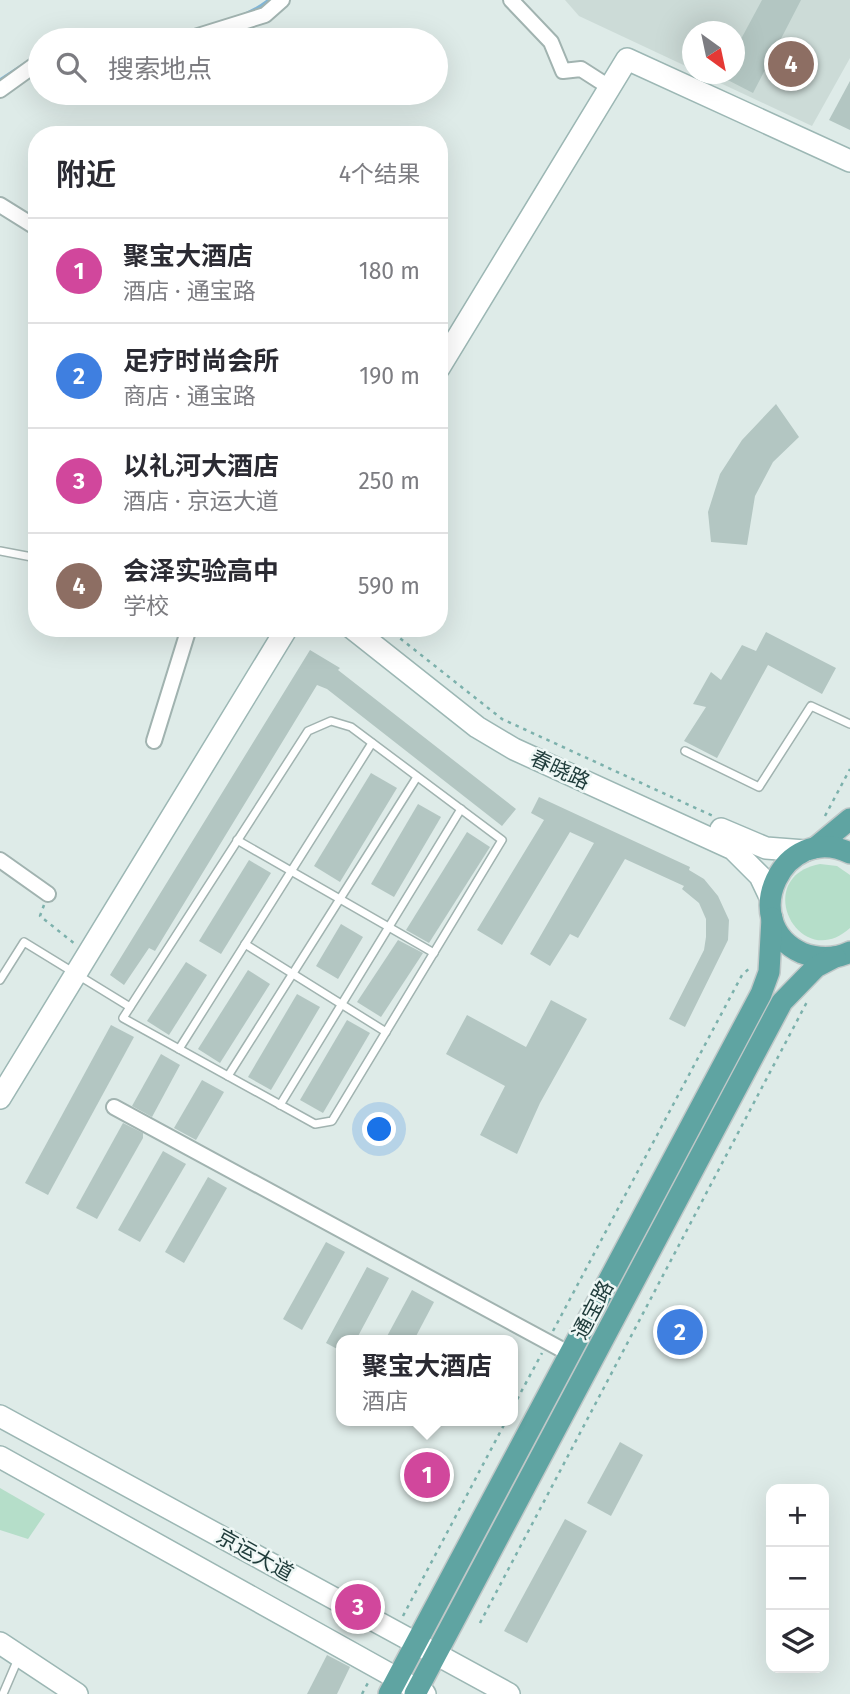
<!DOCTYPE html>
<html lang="zh">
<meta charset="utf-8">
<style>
body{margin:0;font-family:"Fira Sans","Noto Sans SC",sans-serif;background:#f2f2f3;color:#2b2b33}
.controls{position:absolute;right:21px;bottom:21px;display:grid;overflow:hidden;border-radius:14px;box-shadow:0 7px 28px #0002}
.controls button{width:63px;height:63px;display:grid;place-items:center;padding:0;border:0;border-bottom:2px solid #e1e1e2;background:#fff;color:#2b2b33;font:35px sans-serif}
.compass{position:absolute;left:682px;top:21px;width:63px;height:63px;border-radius:50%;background:#fff;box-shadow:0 7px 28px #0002;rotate:147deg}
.you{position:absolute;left:380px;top:1130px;width:24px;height:24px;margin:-18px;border:5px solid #fff;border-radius:50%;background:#1a73e8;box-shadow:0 0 0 10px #1a73e833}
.badge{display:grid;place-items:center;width:46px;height:46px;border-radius:50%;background:#b45309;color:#fff;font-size:23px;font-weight:700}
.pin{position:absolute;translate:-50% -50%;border:4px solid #fff;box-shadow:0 2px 7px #0006}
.popup{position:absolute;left:336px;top:1335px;width:182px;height:91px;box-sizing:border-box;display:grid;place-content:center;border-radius:14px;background:#fff;filter:drop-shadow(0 2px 5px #0005);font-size:23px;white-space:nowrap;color:#7c7c81}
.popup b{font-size:26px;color:#2b2b33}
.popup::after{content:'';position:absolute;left:50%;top:100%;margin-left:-14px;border:14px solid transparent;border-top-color:#fff}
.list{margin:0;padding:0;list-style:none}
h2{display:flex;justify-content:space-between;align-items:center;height:91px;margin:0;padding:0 28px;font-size:30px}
h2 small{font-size:23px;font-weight:400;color:#7c7c81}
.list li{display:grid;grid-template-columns:46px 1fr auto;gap:21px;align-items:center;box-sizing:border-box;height:105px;padding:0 28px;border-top:2px solid #e1e1e2}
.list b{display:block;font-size:26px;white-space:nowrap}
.list p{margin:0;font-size:23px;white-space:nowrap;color:#7c7c81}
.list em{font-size:23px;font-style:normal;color:#7c7c81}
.icon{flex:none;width:38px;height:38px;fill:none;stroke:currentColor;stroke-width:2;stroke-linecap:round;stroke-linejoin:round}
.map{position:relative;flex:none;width:850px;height:1694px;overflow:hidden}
.search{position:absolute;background:#fff;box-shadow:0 7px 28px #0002;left:28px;top:28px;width:420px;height:77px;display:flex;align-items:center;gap:18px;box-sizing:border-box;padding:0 24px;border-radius:38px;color:#7c7c81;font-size:26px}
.panel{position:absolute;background:#fff;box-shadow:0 7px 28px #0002;left:28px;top:126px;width:420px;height:511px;border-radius:28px}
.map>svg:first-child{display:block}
.built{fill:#ccdbd7}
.green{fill:#b5dec9}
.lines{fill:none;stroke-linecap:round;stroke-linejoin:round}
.stream{stroke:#81b5d5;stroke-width:3.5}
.building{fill:#b3c6c2}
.lane-casing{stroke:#a1b3b0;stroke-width:10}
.street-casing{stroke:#a1b3b0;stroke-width:18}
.secondary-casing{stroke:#9cb7b4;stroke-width:24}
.primary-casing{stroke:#c0c8c8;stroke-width:24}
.path{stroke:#7cb1ac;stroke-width:2.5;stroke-dasharray:3.5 5;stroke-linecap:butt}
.lane{stroke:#fff;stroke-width:7}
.street{stroke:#fff;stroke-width:14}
.secondary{stroke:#fff;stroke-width:21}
.primary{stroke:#5fa4a2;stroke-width:21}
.labels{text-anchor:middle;stroke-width:5;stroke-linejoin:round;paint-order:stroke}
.street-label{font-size:21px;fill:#1e3b3a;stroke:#eef7f5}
</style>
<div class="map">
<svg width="850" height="1694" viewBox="0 0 850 1694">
<rect width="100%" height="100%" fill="#deebe8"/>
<polygon class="built" points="565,0 850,0 850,58 812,126 701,74 734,74 734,32 692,32 692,69 579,16"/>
<g class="green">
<path d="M820,864L837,866L850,875V928C799,974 750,877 820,864Z"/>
<polygon points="0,1488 45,1514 28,1539 0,1530"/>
</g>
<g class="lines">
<g class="stream">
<path d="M145,40C177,38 244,21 269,0"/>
<polyline points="0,80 40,54"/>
</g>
</g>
<g class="building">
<polygon points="762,0 801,0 753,93 716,74 734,74 734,52"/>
<polygon points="850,81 850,130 829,120"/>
<polygon points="776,404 799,437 773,462 755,496 747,545 711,542 708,512 720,474 742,440"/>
<polygon points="766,632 836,668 822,694 768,665 717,758 684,741 706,707 693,704 711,672 721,680 742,645 756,651"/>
<polygon points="310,650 340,668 338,670 516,809 502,826 327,689 317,685 155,951 149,948 124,985 110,975"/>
<polygon points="371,773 397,788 340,882 314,866"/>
<polygon points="539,797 690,867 689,870 704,879 718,896 729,920 728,940 685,1027 669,1019 704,950 706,937 706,919 699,903 682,889 684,886 625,859 578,938 570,934 550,966 530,954 594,843 570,832 502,945 477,930 544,820 531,813"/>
<polygon points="418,804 441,817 394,897 371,884"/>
<polygon points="467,832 490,847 429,943 406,930"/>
<polygon points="249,860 271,873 221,954 199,941"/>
<polygon points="341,924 363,937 338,979 316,966"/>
<polygon points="398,940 423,953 381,1017 357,1002"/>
<polygon points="186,962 207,975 169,1035 147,1021"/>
<polygon points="248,970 270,984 220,1063 198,1049"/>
<polygon points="297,994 320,1007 271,1090 248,1077"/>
<polygon points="551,1000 587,1019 540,1103 517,1154 480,1135 505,1086 446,1054 467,1015 526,1047"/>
<polygon points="347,1020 370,1033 323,1113 300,1100"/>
<polygon points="111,1025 134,1037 48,1195 25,1183"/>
<polygon points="161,1054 180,1065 152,1117 132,1106"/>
<polygon points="202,1080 224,1092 196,1140 174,1128"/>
<polygon points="123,1123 143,1133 143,1138 97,1219 76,1208"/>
<polygon points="163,1151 186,1164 140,1242 118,1230"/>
<polygon points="208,1177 227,1188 184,1263 165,1252"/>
<polygon points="326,1242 345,1252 302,1330 283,1319"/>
<polygon points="367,1267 389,1278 356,1340 341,1340 341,1351 326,1343"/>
<polygon points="412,1290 434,1302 414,1340 385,1340"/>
<polygon points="620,1442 643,1455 611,1516 587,1503"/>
<polygon points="565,1519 587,1531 527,1643 504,1631"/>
<polygon points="327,1655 350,1667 337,1694 307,1694"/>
</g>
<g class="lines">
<g class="lane-casing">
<g id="lane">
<polyline points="0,551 37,558"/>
<polygon points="331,721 351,727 502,840 332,1121 315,1124 123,1018 308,731"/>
<polyline points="685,751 759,787 811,706 850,724"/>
<polyline points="237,840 434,953"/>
<polyline points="245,944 386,1032"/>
<polyline points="0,980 24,942 130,1007"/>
<polyline points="179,1049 372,743"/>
<polyline points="228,1076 417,777"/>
<polyline points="280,1105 461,809"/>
<polyline points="3,1694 18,1659"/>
</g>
</g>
<g class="street-casing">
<g id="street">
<polyline points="511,0 551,42 563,71 581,69 609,87"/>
<polyline points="185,40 265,15 282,0"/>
<polyline points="0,90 32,67 40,66"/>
<polyline points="0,205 37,228"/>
<polyline points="154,741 189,628"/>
<polyline points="0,860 48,894"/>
<polyline points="114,1107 570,1354"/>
</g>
</g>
<g class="secondary-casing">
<g id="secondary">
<polyline points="439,368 627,59 850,161"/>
<polyline points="352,628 477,727 514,749 733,849 760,876 770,897"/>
<polyline points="721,829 766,848 805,851"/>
<polyline points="0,1098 287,628"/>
<polyline points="0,1416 509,1694"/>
<polyline points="0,1457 425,1694"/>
<polyline points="0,1643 77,1694"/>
</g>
</g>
<g class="primary-casing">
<g id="primary">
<polyline points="815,848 850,819"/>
<path d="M850,853C783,821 736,923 802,953C818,959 835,959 850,952"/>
<polyline points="389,1694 761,994 769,972 772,918"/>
<polyline points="415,1694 782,1002 816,967 835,957"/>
</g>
</g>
<g class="path">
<polyline points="387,628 502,719 713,816"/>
<polyline points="825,816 850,769"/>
<polyline points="44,905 40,916 75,944"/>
<polyline points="553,1331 742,975 752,966"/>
<polyline points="513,1407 542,1353"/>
<polyline points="403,1616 506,1421"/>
<polyline points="480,1623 808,1000"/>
<polyline points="362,1694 369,1681"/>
</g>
<use href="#lane" class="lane"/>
<use href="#street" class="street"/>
<use href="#secondary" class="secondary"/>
<use href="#primary" class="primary"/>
</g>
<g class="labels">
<g class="street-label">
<text transform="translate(560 770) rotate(25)" y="7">春晓路</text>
<text transform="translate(593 1310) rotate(-62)" y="7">通宝路</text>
<text transform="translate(255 1555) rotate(29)" y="7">京运大道</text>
</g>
</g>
</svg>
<div class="controls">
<button>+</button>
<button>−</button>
<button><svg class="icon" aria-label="layers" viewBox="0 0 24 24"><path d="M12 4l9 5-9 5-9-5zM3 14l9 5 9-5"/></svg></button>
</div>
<svg class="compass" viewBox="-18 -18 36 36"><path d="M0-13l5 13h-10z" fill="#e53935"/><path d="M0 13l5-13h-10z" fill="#7c7c81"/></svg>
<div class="you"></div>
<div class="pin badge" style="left:427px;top:1475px;background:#d1479c">1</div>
<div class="popup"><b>聚宝大酒店</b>酒店</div>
<div class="pin badge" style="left:680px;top:1332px;background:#3f7fe0">2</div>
<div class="pin badge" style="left:358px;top:1607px;background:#d1479c">3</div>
<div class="pin badge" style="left:791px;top:64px;background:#8d6e63">4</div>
<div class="search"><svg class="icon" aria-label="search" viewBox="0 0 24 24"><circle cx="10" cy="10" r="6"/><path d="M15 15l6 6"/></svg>搜索地点</div>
<section class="panel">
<h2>附近<small>4个结果</small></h2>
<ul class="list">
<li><span class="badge" style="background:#d1479c">1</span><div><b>聚宝大酒店</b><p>酒店 · 通宝路</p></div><em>180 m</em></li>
<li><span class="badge" style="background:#3f7fe0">2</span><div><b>足疗时尚会所</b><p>商店 · 通宝路</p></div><em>190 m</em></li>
<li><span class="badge" style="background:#d1479c">3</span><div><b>以礼河大酒店</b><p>酒店 · 京运大道</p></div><em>250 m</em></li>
<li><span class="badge" style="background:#8d6e63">4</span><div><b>会泽实验高中</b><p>学校</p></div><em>590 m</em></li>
</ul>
</section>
</div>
